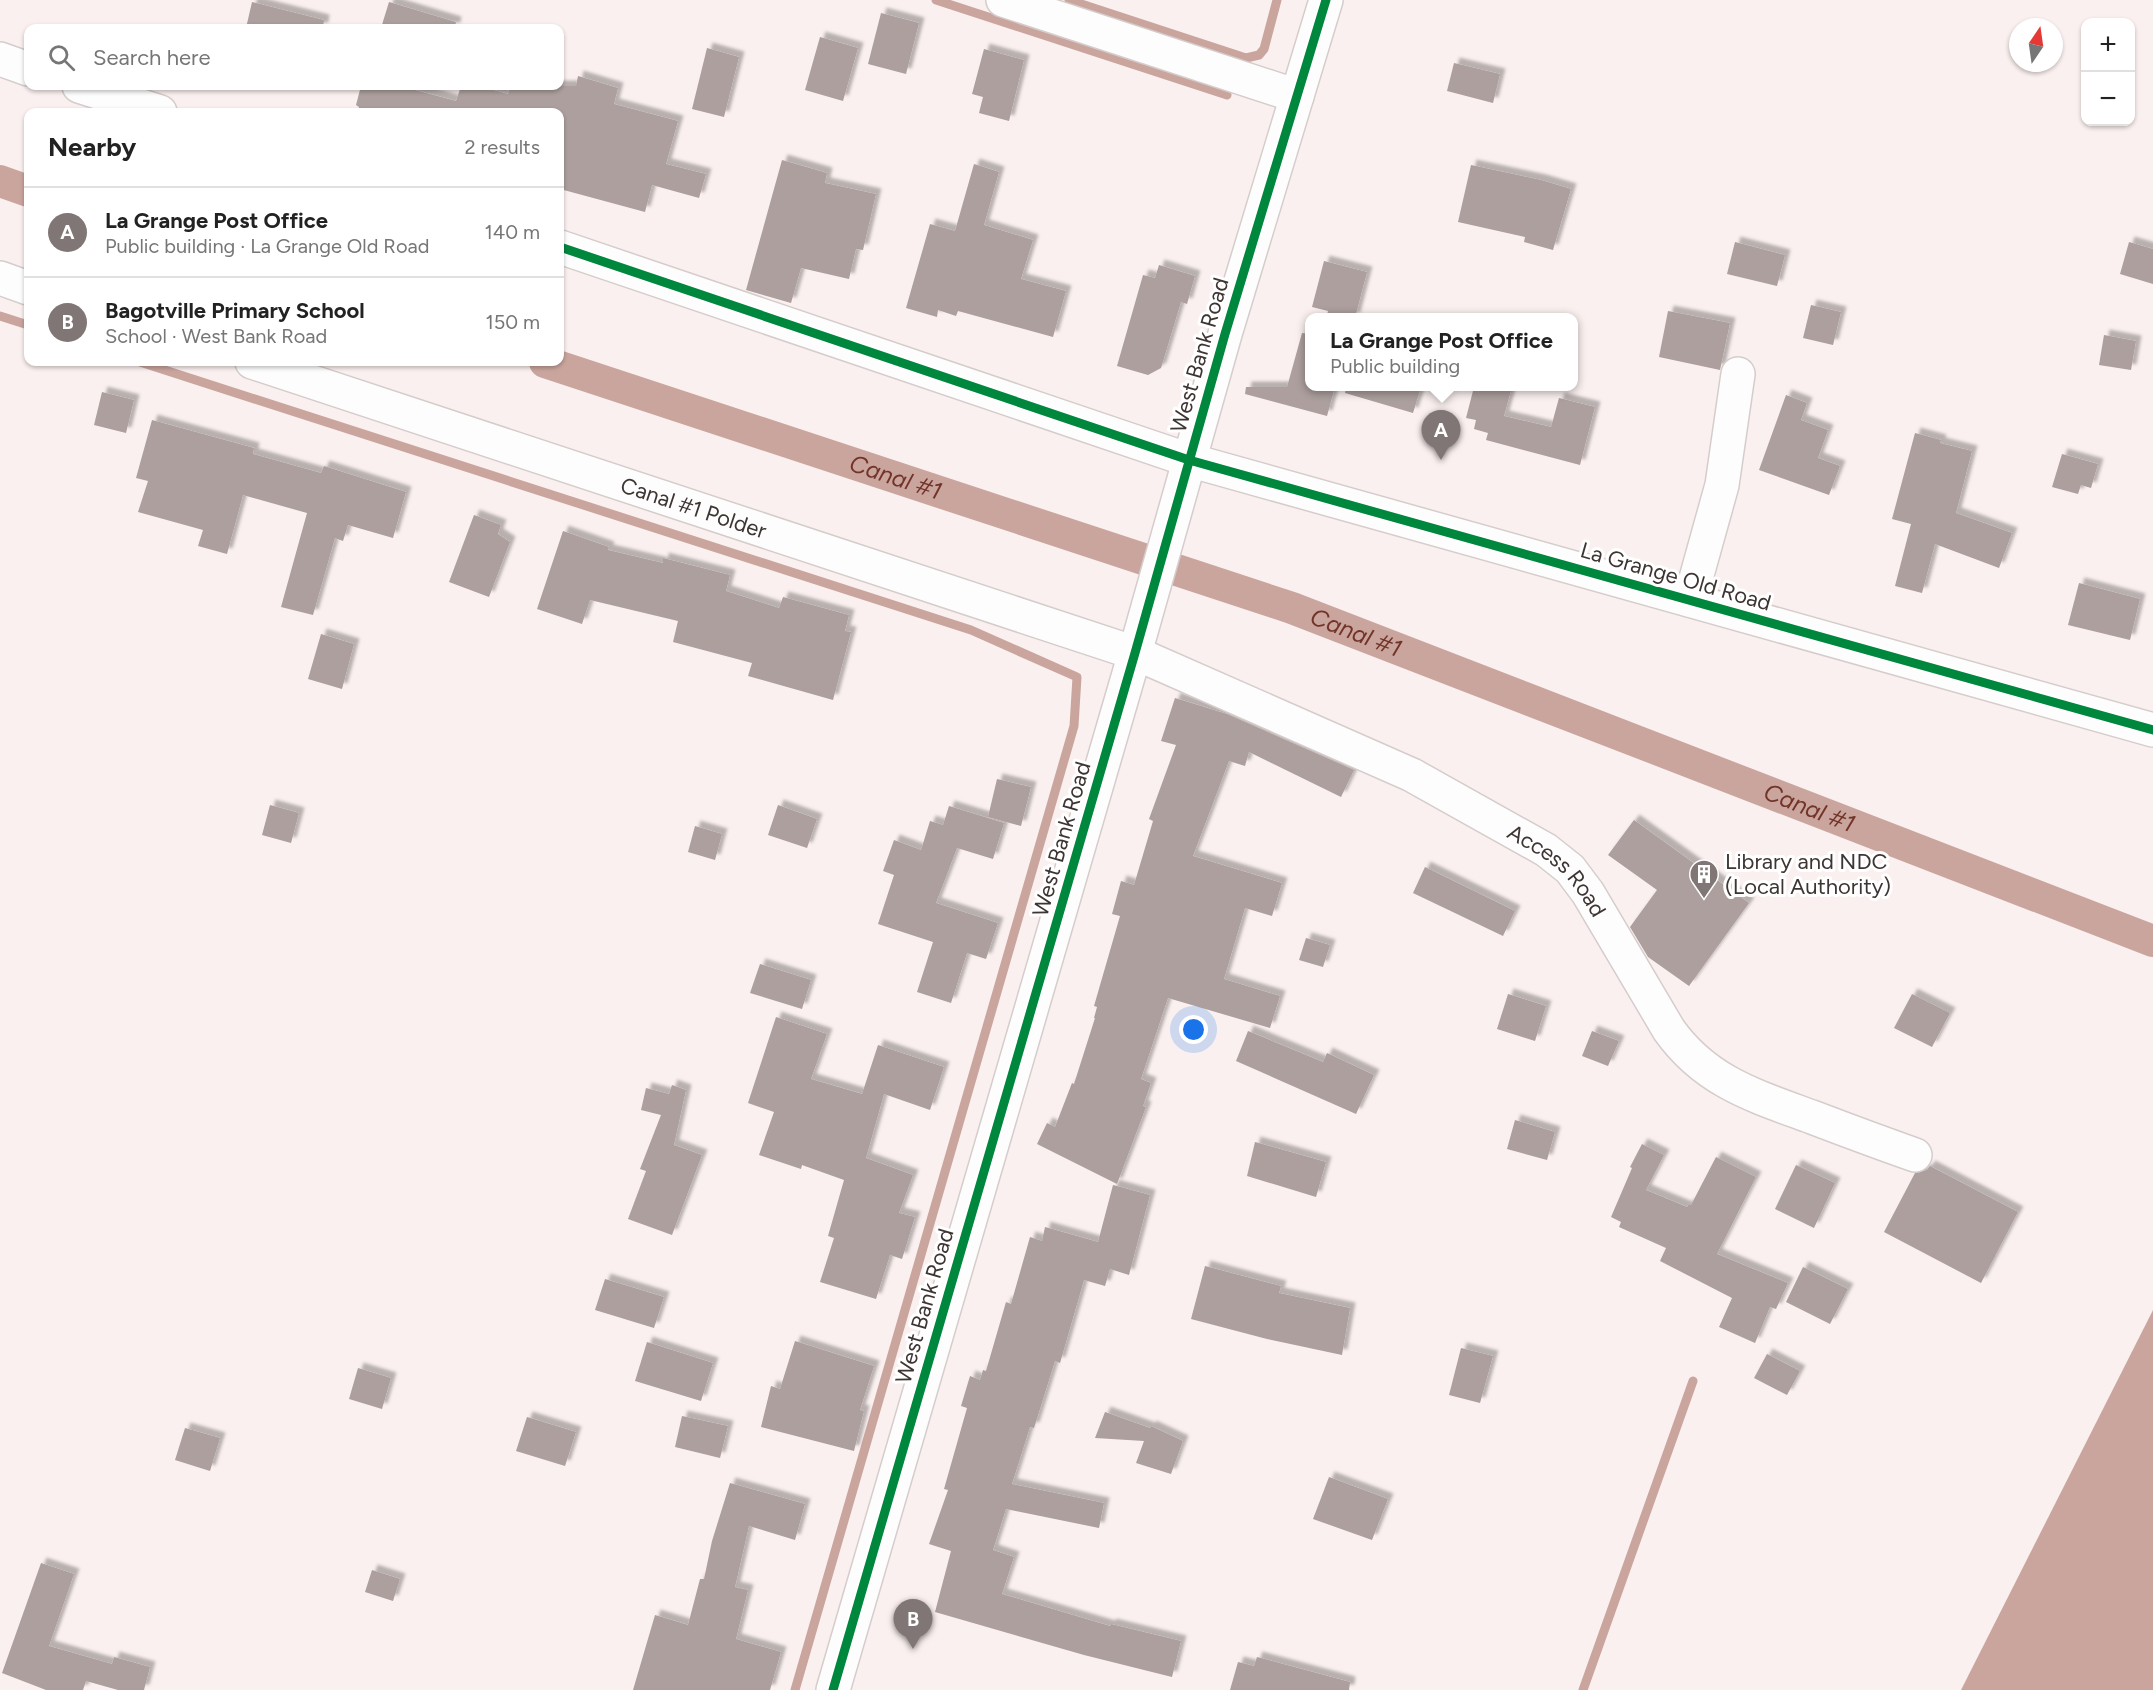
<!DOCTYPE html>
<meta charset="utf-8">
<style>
body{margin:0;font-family:Figtree,sans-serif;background:#f6f6f6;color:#222}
.controls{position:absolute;right:18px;top:18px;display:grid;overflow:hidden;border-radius:12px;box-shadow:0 2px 4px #0004}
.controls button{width:54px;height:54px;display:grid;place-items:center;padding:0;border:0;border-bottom:2px solid #e0e0e0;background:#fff;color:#222;font:30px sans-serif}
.compass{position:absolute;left:2009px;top:18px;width:54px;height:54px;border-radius:50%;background:#fff;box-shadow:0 2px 4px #0004;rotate:13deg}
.you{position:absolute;left:1194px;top:1030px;width:21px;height:21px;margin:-15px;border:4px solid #fff;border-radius:50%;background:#1a73e8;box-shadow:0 0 0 9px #1a73e833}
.badge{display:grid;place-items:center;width:39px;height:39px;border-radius:50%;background:#7f7675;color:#fff;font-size:20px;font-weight:700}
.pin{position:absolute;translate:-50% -50px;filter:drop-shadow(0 2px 3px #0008)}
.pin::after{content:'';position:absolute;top:32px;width:21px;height:18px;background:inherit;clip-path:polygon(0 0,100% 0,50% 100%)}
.popup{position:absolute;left:1305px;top:313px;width:273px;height:78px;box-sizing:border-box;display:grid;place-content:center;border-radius:12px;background:#fff;filter:drop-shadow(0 2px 4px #0005);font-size:20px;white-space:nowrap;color:#767676}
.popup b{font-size:22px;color:#222}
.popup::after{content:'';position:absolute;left:50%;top:100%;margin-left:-12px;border:12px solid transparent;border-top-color:#fff}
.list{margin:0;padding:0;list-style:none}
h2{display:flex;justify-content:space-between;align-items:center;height:78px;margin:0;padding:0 24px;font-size:26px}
h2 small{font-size:20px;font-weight:400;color:#767676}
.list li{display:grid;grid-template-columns:39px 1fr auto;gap:18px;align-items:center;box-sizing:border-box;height:90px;padding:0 24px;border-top:2px solid #e0e0e0}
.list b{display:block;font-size:22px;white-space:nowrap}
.list p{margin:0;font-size:20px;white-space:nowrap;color:#767676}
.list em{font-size:20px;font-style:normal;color:#767676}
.icon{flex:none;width:33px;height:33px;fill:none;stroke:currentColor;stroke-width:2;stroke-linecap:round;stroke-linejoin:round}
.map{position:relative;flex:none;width:2153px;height:1690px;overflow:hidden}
.search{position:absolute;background:#fff;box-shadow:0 2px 4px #0004;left:24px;top:24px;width:540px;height:66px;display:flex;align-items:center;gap:15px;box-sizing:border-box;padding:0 21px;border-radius:12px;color:#767676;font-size:22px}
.panel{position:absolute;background:#fff;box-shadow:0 2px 4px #0004;left:24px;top:108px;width:540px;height:258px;border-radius:12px}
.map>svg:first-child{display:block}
.water{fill:#caa59e}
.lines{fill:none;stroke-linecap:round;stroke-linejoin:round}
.stream{stroke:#caa59e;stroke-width:9}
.canal{stroke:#caa59e;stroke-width:32}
.building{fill:#ac9f9d;filter:url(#shadow)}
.minor-casing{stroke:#d5cdcc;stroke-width:36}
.minor{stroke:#fefdfd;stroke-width:33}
.cycleway-casing{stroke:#fff;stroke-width:13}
.cycleway{stroke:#00873e;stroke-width:9}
.labels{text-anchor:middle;stroke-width:6;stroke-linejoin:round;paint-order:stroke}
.street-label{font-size:22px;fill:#3d3533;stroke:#fff}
.poi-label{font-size:22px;fill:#3d3533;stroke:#fff;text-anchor:start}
.water-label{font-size:24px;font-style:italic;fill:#723428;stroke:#fff}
</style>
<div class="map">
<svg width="2153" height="1690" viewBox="0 0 2153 1690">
<defs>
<filter id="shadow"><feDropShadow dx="5.5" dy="-5.5" stdDeviation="1.5" flood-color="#0004"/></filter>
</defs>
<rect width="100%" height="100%" fill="#faf0ef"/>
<polygon class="water" points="2153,1310 2153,1690 1961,1690"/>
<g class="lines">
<g class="stream">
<polyline points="936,0 1227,95"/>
<polyline points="1069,0 1246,58 1259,55 1264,49 1277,0"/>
<polyline points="0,316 28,325"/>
<polyline points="140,362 971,630 1077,677 1074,726 795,1690"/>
<polyline points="1583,1690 1693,1381"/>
</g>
<g class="canal">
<polyline points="0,181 28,191"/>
<path id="s1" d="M545,362L1292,608L2153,941"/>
</g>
</g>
<g class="building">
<polygon points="252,2 324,20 323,28 246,28"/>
<polygon points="389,2 456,22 455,28 381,28"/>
<polygon points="881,13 919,23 906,74 868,64"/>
<polygon points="820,37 858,48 843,101 805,90"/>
<polygon points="707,48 739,57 724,117 692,109"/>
<polygon points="984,49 1024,60 1009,121 979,113 983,97 972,94"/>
<polygon points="1454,63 1500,74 1493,103 1447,91"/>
<polygon points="578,76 618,88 614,104 678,121 666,164 706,174 699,198 652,185 645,212 560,189 560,112 358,112 359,107 356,105 361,86 400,86 456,101 461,86 479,86 508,94 510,86 576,86"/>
<polygon points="782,160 827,173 825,183 876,194 863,250 856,249 849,279 801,268 791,303 746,290"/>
<polygon points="974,164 999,172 984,225 1033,240 1021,279 1066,291 1053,337 958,311 956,316 938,310 937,317 906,308 930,224 955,231"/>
<polygon points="1471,165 1541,180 1571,189 1553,250 1524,242 1525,237 1458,222"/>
<polygon points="1735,242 1785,255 1777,286 1727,274"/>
<polygon points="2129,242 2153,249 2153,284 2120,274"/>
<polygon points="1324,261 1367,272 1355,318 1326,318 1328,311 1312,307"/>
<polygon points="1159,265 1195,276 1187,304 1181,302 1161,368 1148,375 1117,366 1143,275 1155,278"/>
<polygon points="1811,305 1841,312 1833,345 1803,338"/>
<polygon points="1668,311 1730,323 1720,370 1659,357"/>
<polygon points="1302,333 1309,334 1309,387 1335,387 1327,416 1245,394 1246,387 1287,387"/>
<polygon points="2104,335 2136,341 2131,370 2099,365"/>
<polygon points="1346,387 1421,387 1413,413 1345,393"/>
<polygon points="1474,387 1512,387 1504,416 1551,427 1559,398 1595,407 1580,465 1486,440 1488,433 1474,429 1476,420 1466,418"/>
<polygon points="102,392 134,400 126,433 94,425"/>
<polygon points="1786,395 1807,403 1801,420 1828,430 1818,458 1840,466 1829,495 1759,470"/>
<polygon points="152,420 254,448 253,454 321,473 324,466 406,492 393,538 348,525 343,541 335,538 313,615 281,607 307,513 243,495 227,554 198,546 203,530 138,512 148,481 136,478"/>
<polygon points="1915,433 1941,440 1940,443 1972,451 1956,513 2012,533 1999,568 1935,544 1922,593 1895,586 1911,524 1892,519"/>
<polygon points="2062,454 2098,464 2091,488 2081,485 2078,494 2052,487"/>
<polygon points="474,515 501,525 498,534 510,542 489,597 449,582"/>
<polygon points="563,531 609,547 608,550 663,563 663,558 730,575 726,591 779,608 783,597 849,615 845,631 851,632 833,700 748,676 752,663 673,642 678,621 590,600 582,624 537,609"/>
<polygon points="2079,583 2140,599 2130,640 2068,625"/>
<polygon points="321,634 354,644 342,689 308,679"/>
<polygon points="1175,698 1227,714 1354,770 1341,797 1249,752 1245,766 1229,761 1193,856 1282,883 1272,916 1245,908 1224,979 1280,996 1270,1028 1168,998 1141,1079 1151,1083 1143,1106 1146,1107 1117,1184 1037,1144 1047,1123 1055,1127 1072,1083 1074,1084 1095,1018 1094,1018 1097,1007 1094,1006 1120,916 1112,914 1121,881 1134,885 1153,821 1149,819 1176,745 1161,741"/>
<polygon points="997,779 1031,787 1021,826 988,817"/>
<polygon points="270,805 299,813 291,843 262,835"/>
<polygon points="778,805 817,819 807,848 768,835"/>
<polygon points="949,806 1004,823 993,859 957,848 936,903 998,923 986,959 967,953 951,1003 917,992 933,942 878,924 894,875 883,871 894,840 921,850 930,821 943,825"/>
<polygon points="1634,820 1749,903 1689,986 1648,957 1630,927 1657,890 1608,855"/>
<polygon points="695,826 722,834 715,860 688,852"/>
<polygon points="1425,867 1515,911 1503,936 1413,893"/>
<polygon points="1306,938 1330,945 1323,967 1299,960"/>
<polygon points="760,964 811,980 802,1009 750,993"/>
<polygon points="1508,994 1546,1006 1535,1041 1497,1029"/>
<polygon points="1912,994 1950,1013 1932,1047 1894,1028"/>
<polygon points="776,1017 827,1034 811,1079 862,1094 878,1045 944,1067 930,1110 884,1094 866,1158 913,1175 899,1213 915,1217 902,1259 890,1255 876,1299 820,1282 834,1238 828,1236 844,1180 802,1165 801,1169 759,1155 774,1112 748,1103"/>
<polygon points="1248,1031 1323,1062 1327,1053 1374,1075 1356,1114 1236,1061"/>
<polygon points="1592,1031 1619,1041 1608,1066 1582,1056"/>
<polygon points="672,1085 686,1090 674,1145 702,1155 672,1235 628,1219 646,1171 640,1169 661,1115 641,1110 646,1088 669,1094"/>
<polygon points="1515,1120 1555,1132 1547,1160 1507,1149"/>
<polygon points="1255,1142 1326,1162 1316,1197 1247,1176"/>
<polygon points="1642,1144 1664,1155 1646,1190 1687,1207 1689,1204 1691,1205 1716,1157 1756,1177 1717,1254 1788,1283 1776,1309 1770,1307 1755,1343 1719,1327 1732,1298 1660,1261 1666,1248 1619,1227 1621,1222 1611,1217 1632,1168 1630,1167"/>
<polygon points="1796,1165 1835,1183 1814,1228 1775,1209"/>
<polygon points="1930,1166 2018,1212 1981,1283 1884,1232 1915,1173 1927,1170"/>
<polygon points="1113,1185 1150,1195 1129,1275 1110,1269 1105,1286 1084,1280 1060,1363 1055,1361 1034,1428 1030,1427 1012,1484 1104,1503 1099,1528 1006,1509 993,1550 1014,1557 1002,1594 1110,1626 1111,1624 1181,1641 1172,1677 1084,1655 935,1612 951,1551 929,1544 948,1490 944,1489 967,1408 961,1406 970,1376 980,1380 983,1370 986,1371 1006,1302 1011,1304 1030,1237 1042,1241 1045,1227 1098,1242"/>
<polygon points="1205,1266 1281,1286 1279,1293 1350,1308 1342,1355 1267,1339 1191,1319"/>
<polygon points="1803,1267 1848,1289 1830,1324 1786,1302"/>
<polygon points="605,1279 664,1297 654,1328 595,1310"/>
<polygon points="795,1341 874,1366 860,1410 864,1411 854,1451 761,1427 771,1386 780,1389"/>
<polygon points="647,1342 713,1363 701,1401 635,1381"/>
<polygon points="1461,1348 1493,1356 1480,1403 1449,1395"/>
<polygon points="1767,1354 1800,1371 1787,1395 1754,1378"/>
<polygon points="358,1368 391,1378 382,1409 349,1399"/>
<polygon points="1105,1412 1150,1428 1151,1426 1183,1441 1171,1474 1136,1463 1144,1441 1095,1438"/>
<polygon points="682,1416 728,1426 720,1458 675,1447"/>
<polygon points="527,1417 576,1432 565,1466 516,1451"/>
<polygon points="185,1428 220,1438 210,1471 175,1460"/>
<polygon points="1329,1477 1388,1499 1372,1540 1313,1519"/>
<polygon points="730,1483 805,1504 795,1540 749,1526 735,1587 748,1590 736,1639 781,1652 770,1690 633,1690 655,1615 688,1625 700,1579 704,1579 712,1541"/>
<polygon points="41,1563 74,1574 49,1646 112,1664 114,1657 150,1667 144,1690 118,1690 86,1681 83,1690 46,1690 2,1673"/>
<polygon points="372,1570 400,1579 393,1601 365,1592"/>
<polygon points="1257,1657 1350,1682 1349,1690 1230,1690 1238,1662 1254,1666"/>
</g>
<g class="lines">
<g class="minor-casing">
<g id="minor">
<polyline points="1003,0 1297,96"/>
<polyline points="0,59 28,69"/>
<polyline points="79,86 160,112"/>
<polyline points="560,247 1189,460 2153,730"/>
<polyline points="0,278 28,288"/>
<path id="s2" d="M252,362L1135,653L1412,775L1546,850L1570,869L1588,893L1669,1030C1706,1082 1755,1096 1812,1117C1846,1130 1881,1143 1915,1155"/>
<polyline points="1690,600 1722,485 1738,374"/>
<polyline points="833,1690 1135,653 1225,334 1326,0"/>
</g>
</g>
<use href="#minor" class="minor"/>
<g class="cycleway-casing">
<g id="cycleway">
<polyline points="560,247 1189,460 2153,730"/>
<polyline points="833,1690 1135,653 1225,334 1326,0"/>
</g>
</g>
<use href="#cycleway" class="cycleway"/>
</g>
<defs>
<g id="building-pin" transform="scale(1.5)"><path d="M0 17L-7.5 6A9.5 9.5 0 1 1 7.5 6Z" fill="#7f7675" stroke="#fff"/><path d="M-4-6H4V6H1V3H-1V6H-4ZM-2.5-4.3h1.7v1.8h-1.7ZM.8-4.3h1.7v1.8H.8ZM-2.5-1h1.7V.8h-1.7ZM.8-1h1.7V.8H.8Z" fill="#fff"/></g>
</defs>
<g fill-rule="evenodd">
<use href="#building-pin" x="1704" y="874"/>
</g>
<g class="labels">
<g class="street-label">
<text transform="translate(1199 355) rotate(-74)" y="8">West Bank Road</text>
<text dy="8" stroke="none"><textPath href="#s2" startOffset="465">Canal #1 Polder</textPath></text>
<text transform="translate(1676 576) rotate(16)" y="8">La Grange Old Road</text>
<text transform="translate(1061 839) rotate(-74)" y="8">West Bank Road</text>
<text dy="8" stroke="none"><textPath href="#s2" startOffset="1408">Access Road</textPath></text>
<text transform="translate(924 1306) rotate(-74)" y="8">West Bank Road</text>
</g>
<g class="poi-label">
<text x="1725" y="869">Library and NDC<tspan x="1725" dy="25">(Local Authority)</tspan></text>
</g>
<g class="water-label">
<text dy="8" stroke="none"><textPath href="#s1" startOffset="369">Canal #1</textPath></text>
<text dy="8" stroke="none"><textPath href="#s1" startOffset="855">Canal #1</textPath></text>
<text dy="8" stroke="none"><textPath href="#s1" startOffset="1341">Canal #1</textPath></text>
</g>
</g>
</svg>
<div class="controls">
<button>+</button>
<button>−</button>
</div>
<svg class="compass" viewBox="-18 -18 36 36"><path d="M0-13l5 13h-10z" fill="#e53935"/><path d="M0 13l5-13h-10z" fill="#767676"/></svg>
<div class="you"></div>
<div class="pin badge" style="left:1441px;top:460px">A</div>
<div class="popup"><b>La Grange Post Office</b>Public building</div>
<div class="pin badge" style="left:913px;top:1649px">B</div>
<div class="search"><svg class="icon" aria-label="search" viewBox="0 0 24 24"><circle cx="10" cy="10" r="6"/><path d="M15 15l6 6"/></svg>Search here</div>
<section class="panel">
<h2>Nearby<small>2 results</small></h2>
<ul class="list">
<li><span class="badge">A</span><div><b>La Grange Post Office</b><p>Public building · La Grange Old Road</p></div><em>140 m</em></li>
<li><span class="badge">B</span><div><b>Bagotville Primary School</b><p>School · West Bank Road</p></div><em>150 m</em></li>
</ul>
</section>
</div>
